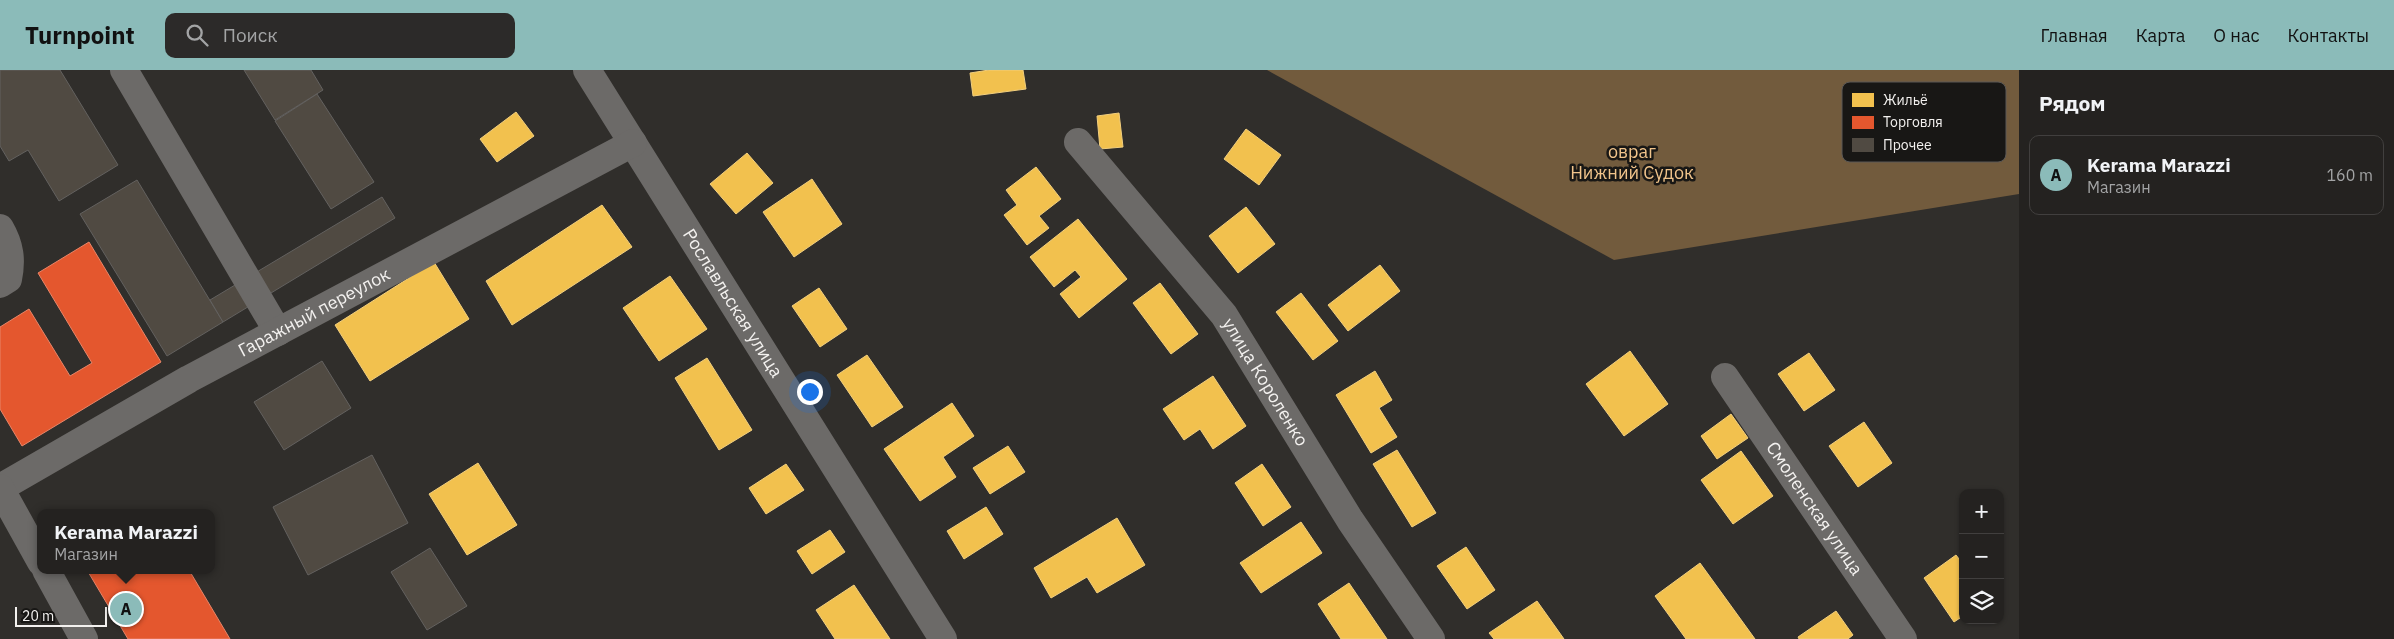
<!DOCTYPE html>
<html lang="ru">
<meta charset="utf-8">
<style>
body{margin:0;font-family:"IBM Plex Sans",sans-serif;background:#2c2a29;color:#f1f3f6}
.controls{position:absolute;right:15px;bottom:15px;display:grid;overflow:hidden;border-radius:10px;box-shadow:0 1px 4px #0004}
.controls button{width:45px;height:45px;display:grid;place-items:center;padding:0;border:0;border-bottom:1px solid #413f3e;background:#242220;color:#f1f3f6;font:25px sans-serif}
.scale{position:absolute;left:15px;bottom:12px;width:92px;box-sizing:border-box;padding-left:5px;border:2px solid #f3f1ef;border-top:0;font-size:14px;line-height:18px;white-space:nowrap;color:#f3f1ef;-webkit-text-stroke:4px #181715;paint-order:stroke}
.you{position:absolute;left:809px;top:321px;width:18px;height:18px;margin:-12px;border:4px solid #fff;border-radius:50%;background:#1a73e8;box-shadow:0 0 0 8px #1a73e833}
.badge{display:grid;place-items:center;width:32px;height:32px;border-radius:50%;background:#8bbbb9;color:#111;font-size:16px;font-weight:700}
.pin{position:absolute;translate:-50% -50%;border:2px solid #fff;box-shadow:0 1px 5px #0006}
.popup{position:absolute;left:37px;top:439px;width:178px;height:65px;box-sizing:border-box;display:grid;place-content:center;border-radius:10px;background:#242220;filter:drop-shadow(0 1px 4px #0005);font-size:16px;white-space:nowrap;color:#a3a4a5}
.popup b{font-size:19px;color:#f1f3f6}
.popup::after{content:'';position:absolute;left:50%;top:100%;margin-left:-10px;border:10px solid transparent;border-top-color:#242220}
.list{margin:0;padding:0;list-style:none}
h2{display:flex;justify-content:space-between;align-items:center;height:65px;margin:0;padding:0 20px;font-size:21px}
h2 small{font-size:16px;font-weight:400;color:#a3a4a5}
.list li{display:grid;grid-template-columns:32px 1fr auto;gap:15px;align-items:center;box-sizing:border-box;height:80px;margin:0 10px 10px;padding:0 10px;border:1px solid #413f3e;border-radius:10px}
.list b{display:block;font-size:19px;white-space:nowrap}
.list p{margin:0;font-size:16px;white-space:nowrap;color:#a3a4a5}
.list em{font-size:16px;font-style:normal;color:#a3a4a5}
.icon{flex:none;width:28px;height:28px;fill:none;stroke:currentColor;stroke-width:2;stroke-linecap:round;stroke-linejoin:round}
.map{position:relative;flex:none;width:2019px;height:569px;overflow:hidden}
header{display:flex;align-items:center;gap:30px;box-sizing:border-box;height:70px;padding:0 25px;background:#8bbbb9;color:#111}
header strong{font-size:24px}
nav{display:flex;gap:28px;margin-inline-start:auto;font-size:18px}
.search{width:350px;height:45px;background:#2c2a29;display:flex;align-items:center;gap:12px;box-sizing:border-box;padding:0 18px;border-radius:10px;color:#a3a4a5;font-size:19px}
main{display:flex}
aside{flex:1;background:#242220}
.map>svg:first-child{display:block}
.forest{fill:#725b3d}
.homes{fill:#f2c14e;stroke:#f2cf7e}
.shops{fill:#e4572e;stroke:#e88568}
.building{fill:#504a42;stroke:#63615f}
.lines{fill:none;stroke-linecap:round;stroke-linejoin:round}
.minor{stroke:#6c6a68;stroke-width:28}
.labels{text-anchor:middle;stroke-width:5;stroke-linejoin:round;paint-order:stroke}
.park-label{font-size:18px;fill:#f1c48b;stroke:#181715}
.street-label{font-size:18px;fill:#f3f1ef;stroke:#181715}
.key{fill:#181715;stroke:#5a5856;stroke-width:1}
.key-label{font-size:14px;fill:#f3f1ef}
</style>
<header>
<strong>Turnpoint</strong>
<div class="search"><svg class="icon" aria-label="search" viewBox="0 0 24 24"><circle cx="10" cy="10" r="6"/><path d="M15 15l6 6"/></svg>Поиск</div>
<nav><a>Главная</a><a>Карта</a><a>О нас</a><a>Контакты</a></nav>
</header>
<main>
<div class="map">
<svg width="2019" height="569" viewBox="0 0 2019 569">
<rect width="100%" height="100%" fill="#302e2b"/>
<polygon class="forest" points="1267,0 2019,0 2019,124 1614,190"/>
<g class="homes">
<polygon points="989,0 1023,0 1026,19 973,26 970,3"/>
<polygon points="516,42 534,66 497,92 480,69"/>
<polygon points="1119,43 1123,77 1100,79 1097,46"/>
<polygon points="1246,59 1281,85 1259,115 1224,89"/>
<polygon points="747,83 773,113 736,144 710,114"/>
<polygon points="1036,97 1061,129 1039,146 1049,158 1027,175 1004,145 1017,135 1006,120"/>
<polygon points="812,109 842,154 794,187 763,142"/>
<polygon points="602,135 632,177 512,255 486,211"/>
<polygon points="1246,137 1275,174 1238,203 1209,166"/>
<polygon points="1078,149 1127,209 1079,248 1060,224 1081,207 1075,200 1054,217 1030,187"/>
<polygon points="434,192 469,249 370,311 335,255"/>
<polygon points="1380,195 1400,221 1348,261 1328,235"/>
<polygon points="670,206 707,259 659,291 623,238"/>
<polygon points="1160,213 1198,264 1171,284 1133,233"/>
<polygon points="819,218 847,259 820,277 792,236"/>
<polygon points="1301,223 1338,271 1313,290 1276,242"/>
<polygon points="1630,281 1668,334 1624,366 1586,314"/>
<polygon points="1809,283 1835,320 1804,341 1778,304"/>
<polygon points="867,285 903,337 872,357 837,305"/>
<polygon points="707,288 752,360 719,380 675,308"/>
<polygon points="1375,301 1392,330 1379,338 1397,367 1371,383 1336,325"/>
<polygon points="1213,306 1246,356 1213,379 1200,359 1184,370 1163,339"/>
<polygon points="952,333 974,366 943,387 956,407 920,431 884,379"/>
<polygon points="1731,344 1748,368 1717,389 1701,366"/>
<polygon points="1864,352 1892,393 1858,417 1829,376"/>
<polygon points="1008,376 1025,402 990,424 973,398"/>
<polygon points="1397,380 1436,443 1412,457 1373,394"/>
<polygon points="1741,381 1773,426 1733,454 1701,410"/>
<polygon points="478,393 517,455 467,485 429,424"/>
<polygon points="786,394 804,420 766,444 749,418"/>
<polygon points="1262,394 1291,437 1263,456 1235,413"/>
<polygon points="986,437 1003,464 964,489 947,461"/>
<polygon points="1117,448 1145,495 1097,523 1087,507 1051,528 1034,498"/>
<polygon points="1301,452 1322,483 1261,523 1240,493"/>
<polygon points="830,460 845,482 812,504 797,481"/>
<polygon points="1466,477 1495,520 1467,539 1437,496"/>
<polygon points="1956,485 1963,494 1963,546 1954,552 1924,508"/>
<polygon points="1700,493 1755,569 1686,569 1655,526"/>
<polygon points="1349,513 1387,569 1341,569 1318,534"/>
<polygon points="854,515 890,569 835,569 816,540"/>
<polygon points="1537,531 1564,569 1494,569 1489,563"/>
<polygon points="1836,541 1853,565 1848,569 1799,569 1798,567"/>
</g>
<g class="shops">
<polygon points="89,172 161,292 22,376 0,339 0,257 29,239 70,306 92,293 38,203"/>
<polygon points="87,500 189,500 230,569 128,569"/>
</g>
<g class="building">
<polygon points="0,0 60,0 118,95 59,131 28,80 9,91 0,76"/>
<polygon points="244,0 311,0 323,20 275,50"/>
<polygon points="317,24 374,112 331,139 275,51"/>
<polygon points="137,110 223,252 167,286 80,144"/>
<polygon points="382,127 395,148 223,252 210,230"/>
<polygon points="322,291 351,338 284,380 254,332"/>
<polygon points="372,385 408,453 308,505 273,437"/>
<polygon points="430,478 467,536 427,560 391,502"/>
</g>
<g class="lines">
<g class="minor">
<polyline points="124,0 278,262"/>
<path id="s1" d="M587,0L943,569"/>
<path id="s2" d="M1078,72L1224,245L1350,450L1431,569"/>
<path d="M0,158C10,175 12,190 8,209L0,214"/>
<path id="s3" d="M1725,307L1903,569"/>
<path id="s4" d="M0,418L189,309L633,73"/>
<polyline points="0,418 41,492"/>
<polyline points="46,500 84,569"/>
</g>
</g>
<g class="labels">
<g class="park-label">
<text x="1632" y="88">овраг<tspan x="1632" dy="21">Нижний Судок</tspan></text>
</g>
<g class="street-label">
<text dy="6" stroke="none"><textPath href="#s1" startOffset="275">Рославльская улица</textPath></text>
<text dy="6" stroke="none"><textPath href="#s4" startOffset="360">Гаражный переулок</textPath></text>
<text dy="6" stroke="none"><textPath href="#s2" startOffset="305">улица Короленко</textPath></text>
<text dy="6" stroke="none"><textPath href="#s3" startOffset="159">Смоленская улица</textPath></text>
</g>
</g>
<rect x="1842" y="12" width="164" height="80" rx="8" class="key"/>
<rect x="1852" y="23" width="22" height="14" fill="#f2c14e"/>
<rect x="1852" y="46" width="22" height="13" fill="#e4572e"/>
<rect x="1852" y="68" width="22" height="14" fill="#504a42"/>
<g class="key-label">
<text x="1883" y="35">Жильё</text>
<text x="1883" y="57">Торговля</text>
<text x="1883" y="80">Прочее</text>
</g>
</svg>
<div class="controls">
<button>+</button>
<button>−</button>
<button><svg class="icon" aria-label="layers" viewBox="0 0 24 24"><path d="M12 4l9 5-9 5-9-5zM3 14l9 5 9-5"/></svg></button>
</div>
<div class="scale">20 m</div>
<div class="you"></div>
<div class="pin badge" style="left:126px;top:539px">A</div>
<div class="popup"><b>Kerama Marazzi</b>Магазин</div>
</div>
<aside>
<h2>Рядом<small></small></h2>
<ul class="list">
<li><span class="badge">A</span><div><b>Kerama Marazzi</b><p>Магазин</p></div><em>160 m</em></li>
</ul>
</aside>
</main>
